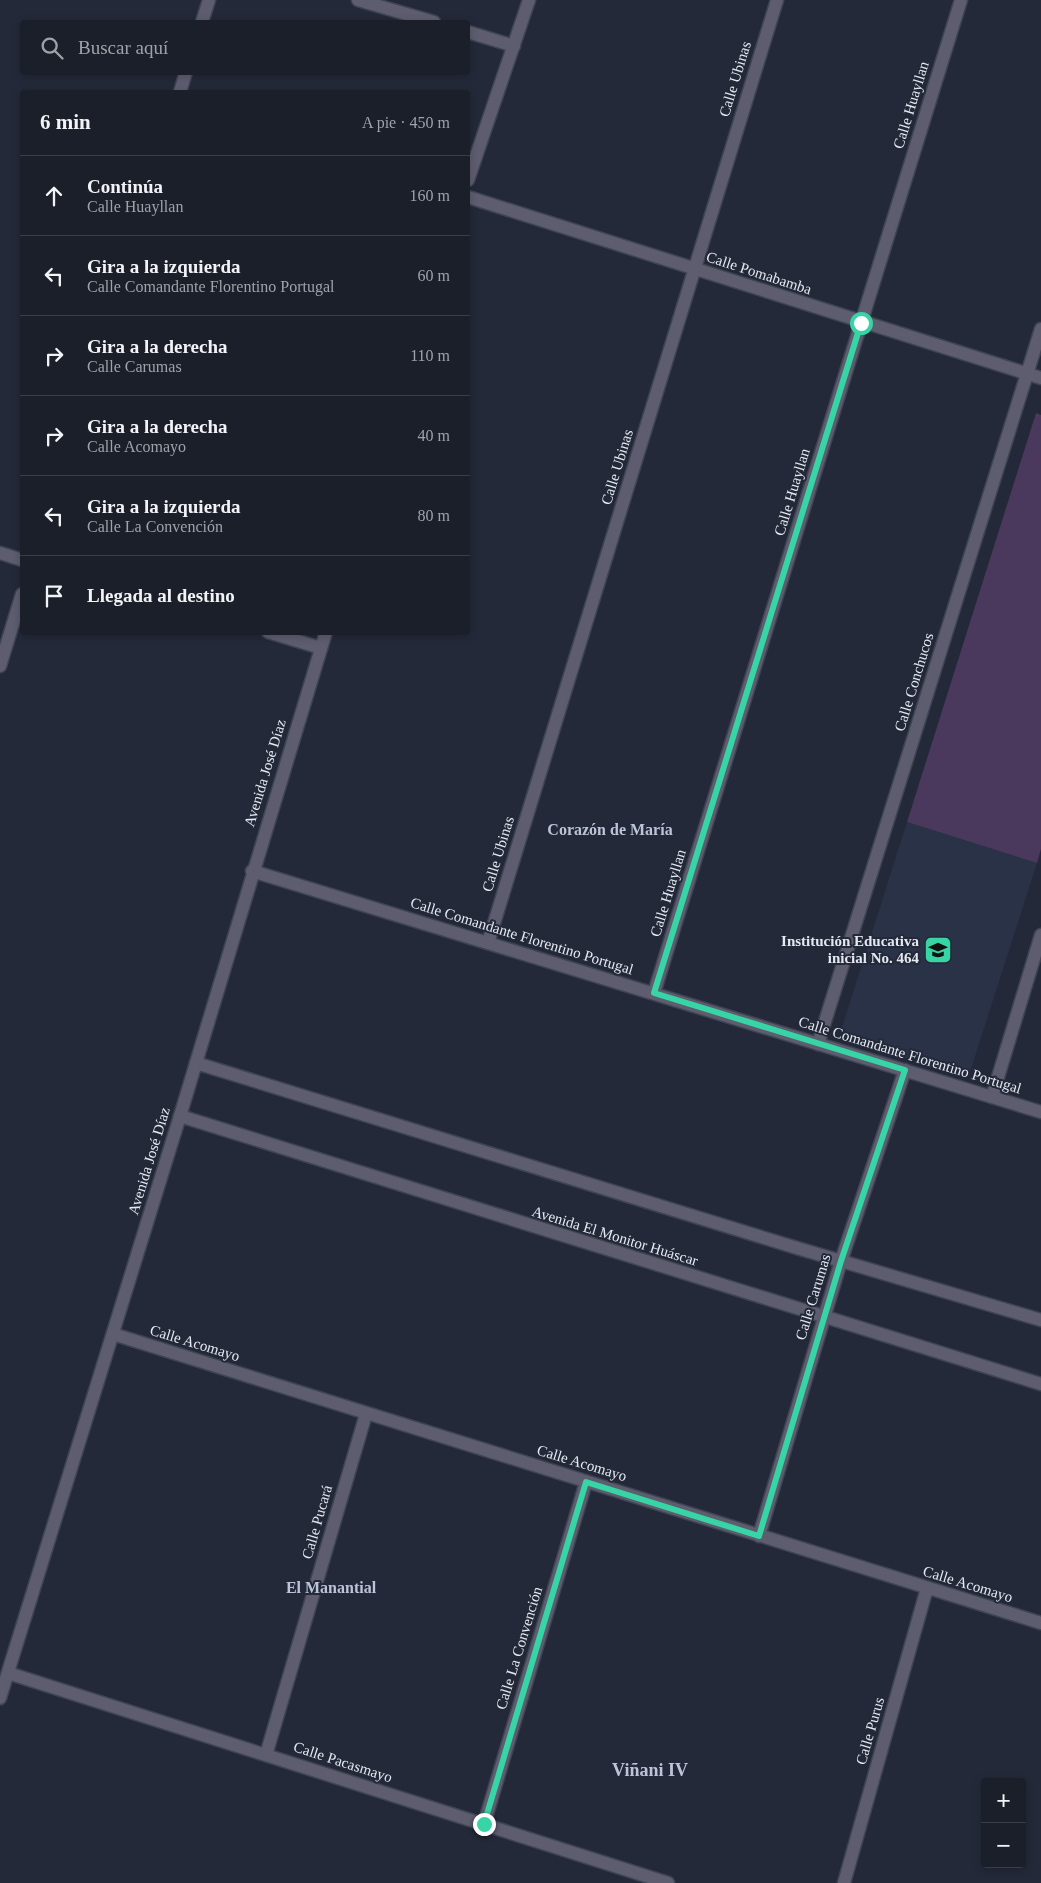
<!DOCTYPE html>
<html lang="es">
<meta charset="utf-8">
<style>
body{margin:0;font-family:"Times New Roman",serif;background:#232732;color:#f1f3f6}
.controls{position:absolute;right:15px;bottom:15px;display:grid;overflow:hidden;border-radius:5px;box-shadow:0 2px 8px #0003}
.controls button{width:45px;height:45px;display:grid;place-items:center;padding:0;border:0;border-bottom:1px solid #383d47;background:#1a1f2a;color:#f1f3f6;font:25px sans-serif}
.stop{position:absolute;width:15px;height:15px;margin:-11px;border:4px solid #37d4a6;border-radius:50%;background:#fff}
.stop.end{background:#37d4a6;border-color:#fff;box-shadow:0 1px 5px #0008}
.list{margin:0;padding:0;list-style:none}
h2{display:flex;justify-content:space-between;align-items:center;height:65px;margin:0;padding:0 20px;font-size:21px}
h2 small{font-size:16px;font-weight:400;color:#9fa2a8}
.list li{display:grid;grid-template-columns:32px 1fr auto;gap:15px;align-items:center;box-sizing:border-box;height:80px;padding:0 20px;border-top:1px solid #383d47}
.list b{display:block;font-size:19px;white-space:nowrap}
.list p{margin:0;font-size:16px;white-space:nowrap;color:#9fa2a8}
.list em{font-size:16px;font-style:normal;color:#9fa2a8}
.icon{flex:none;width:28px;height:28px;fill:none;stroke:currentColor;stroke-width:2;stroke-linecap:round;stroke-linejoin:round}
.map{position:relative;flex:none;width:1041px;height:1883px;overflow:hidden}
.search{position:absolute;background:#1a1f2a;box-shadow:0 2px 8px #0003;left:20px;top:20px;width:450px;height:55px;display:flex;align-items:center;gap:12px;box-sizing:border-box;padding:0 18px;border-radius:5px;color:#9fa2a8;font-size:19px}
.panel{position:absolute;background:#1a1f2a;box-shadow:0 2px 8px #0003;left:20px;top:90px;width:450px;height:545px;border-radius:5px}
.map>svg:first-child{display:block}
.built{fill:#2a3247}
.green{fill:#4b385d}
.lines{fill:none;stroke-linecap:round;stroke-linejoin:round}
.minor-casing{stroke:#3e4452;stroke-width:15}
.minor{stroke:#5e5d70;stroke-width:12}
.route{stroke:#37d4a6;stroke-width:6}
.labels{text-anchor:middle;stroke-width:4;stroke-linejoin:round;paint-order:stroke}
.street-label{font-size:15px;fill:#e4e8f2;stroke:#232938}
.poi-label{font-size:15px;font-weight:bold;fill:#e4e8f2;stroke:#232938;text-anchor:end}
.neighbourhood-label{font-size:16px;font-weight:bold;fill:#bcc4d8;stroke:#232938}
.quarter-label{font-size:18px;font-weight:bold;fill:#bcc4d8;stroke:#232938}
</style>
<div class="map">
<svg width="1041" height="1883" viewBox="0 0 1041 1883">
<rect width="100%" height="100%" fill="#232938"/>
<polygon class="built" points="907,822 1037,863 968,1078 839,1037"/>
<polygon class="green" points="1036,413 1041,415 1041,849 1037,863 907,822"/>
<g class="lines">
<g class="minor-casing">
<g id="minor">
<polyline points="358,0 434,22"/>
<polyline points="202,22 209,0"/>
<polyline points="468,32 514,46"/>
<polyline points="180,92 186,72"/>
<polyline points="468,180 529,0"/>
<polyline points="468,197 1041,378"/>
<polyline points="0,553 22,560"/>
<polyline points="268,632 321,648"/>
<polyline points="0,666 22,594"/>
<polyline points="252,871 1041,1112"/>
<polyline points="488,943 777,0"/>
<polyline points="654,993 961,0"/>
<polyline points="818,1044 1041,329"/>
<polyline points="196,1063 797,1248 1041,1320"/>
<polyline points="992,1097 1041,935"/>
<polyline points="180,1116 1041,1384"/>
<polyline points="113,1334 1041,1623"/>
<polyline points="759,1536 841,1261 905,1070"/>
<polyline points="8,1673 668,1883"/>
<polyline points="0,1698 180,1116 326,632"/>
<polyline points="266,1755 366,1414"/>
<polyline points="484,1824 586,1482"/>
<polyline points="844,1883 927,1588"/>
</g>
</g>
<use href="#minor" class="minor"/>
</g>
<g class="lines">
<polyline class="route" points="484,1824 586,1482 759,1536 841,1261 905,1070 654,993 861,323"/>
</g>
<defs>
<g id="school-square" transform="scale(1.4375)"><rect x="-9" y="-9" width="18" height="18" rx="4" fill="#37d4a6" stroke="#232938"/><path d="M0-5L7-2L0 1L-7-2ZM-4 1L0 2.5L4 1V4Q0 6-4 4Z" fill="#111"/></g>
</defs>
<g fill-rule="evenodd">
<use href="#school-square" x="938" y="950"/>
</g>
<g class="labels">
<g class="street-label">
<text transform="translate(735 79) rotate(-73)" y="5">Calle Ubinas</text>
<text transform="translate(911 105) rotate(-73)" y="5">Calle Huayllan</text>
<text transform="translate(759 273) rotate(18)" y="5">Calle Pomabamba</text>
<text transform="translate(617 467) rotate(-73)" y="5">Calle Ubinas</text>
<text transform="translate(792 492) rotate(-73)" y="5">Calle Huayllan</text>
<text transform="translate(914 682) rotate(-73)" y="5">Calle Conchucos</text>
<text transform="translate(265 773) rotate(-73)" y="5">Avenida José Díaz</text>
<text transform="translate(498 854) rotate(-73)" y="5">Calle Ubinas</text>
<text transform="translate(668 893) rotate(-73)" y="5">Calle Huayllan</text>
<text transform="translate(522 936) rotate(17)" y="5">Calle Comandante Florentino Portugal</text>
<text transform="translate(910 1055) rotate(17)" y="5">Calle Comandante Florentino Portugal</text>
<text transform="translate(149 1161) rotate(-73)" y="5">Avenida José Díaz</text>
<text transform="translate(615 1236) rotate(17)" y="5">Avenida El Monitor Huáscar</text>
<text transform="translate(813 1297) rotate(-73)" y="5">Calle Carumas</text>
<text transform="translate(195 1343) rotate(17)" y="5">Calle Acomayo</text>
<text transform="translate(582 1463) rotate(17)" y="5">Calle Acomayo</text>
<text transform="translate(317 1522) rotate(-74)" y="5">Calle Pucará</text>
<text transform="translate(968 1584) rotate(17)" y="5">Calle Acomayo</text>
<text transform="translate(519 1648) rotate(-73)" y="5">Calle La Convención</text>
<text transform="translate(870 1731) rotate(-74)" y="5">Calle Purus</text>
<text transform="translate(343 1762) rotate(18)" y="5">Calle Pacasmayo</text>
</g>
<g class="poi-label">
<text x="919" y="946">Institución Educativa<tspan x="919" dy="17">inicial No. 464</tspan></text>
</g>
<g class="neighbourhood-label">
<text x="610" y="835">Corazón de María</text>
<text x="331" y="1593">El Manantial</text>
</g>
<g class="quarter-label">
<text x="650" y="1776">Viñani IV</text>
</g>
</g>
</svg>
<div class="controls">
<button>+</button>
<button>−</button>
</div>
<div class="stop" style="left:861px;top:323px"></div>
<div class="stop end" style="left:484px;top:1824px"></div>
<div class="search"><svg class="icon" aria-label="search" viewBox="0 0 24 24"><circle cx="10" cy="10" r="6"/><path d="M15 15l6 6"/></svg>Buscar aquí</div>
<section class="panel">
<h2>6 min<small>A pie · 450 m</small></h2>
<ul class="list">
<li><svg class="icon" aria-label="ahead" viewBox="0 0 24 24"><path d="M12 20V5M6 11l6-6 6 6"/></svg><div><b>Continúa</b><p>Calle Huayllan</p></div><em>160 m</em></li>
<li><svg class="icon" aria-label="left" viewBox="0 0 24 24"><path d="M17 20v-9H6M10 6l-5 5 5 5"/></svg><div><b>Gira a la izquierda</b><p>Calle Comandante Florentino Portugal</p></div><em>60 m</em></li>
<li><svg class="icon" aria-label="right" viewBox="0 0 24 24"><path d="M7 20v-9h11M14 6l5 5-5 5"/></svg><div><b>Gira a la derecha</b><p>Calle Carumas</p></div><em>110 m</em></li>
<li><svg class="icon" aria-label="right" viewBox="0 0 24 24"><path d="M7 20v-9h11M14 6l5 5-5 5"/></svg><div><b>Gira a la derecha</b><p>Calle Acomayo</p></div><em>40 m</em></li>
<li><svg class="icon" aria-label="left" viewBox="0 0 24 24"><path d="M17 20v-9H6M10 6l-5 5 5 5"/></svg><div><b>Gira a la izquierda</b><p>Calle La Convención</p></div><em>80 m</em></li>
<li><svg class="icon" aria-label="arrive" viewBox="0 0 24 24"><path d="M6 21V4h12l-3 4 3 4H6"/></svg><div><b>Llegada al destino</b></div></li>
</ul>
</section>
</div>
